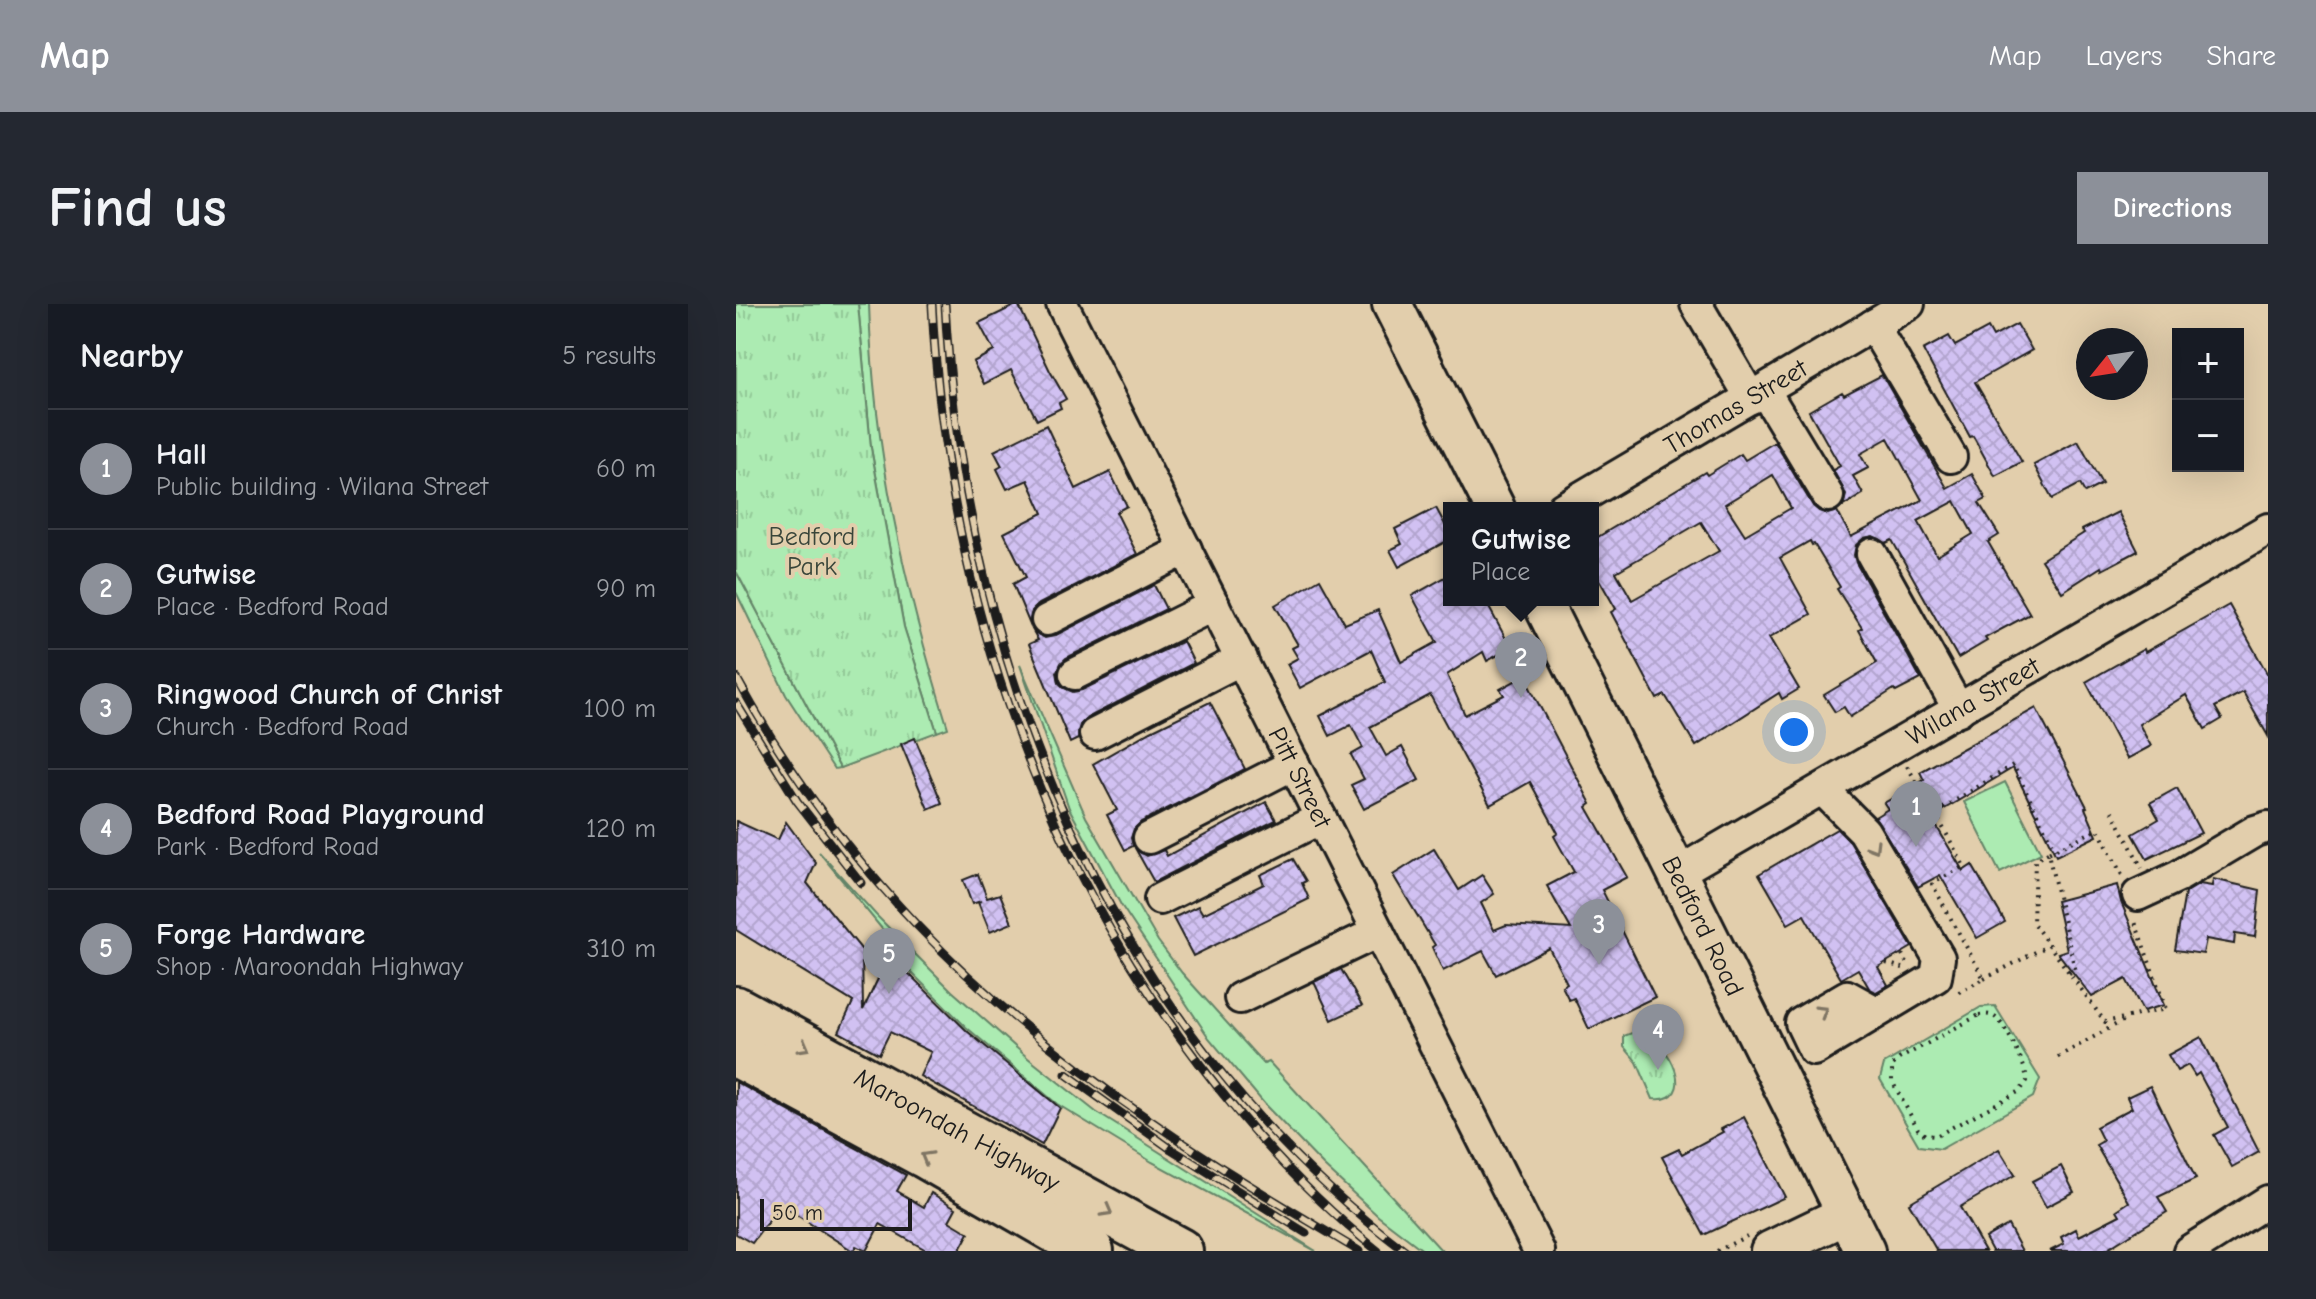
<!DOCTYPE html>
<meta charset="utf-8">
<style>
body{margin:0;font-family:"Comic Neue",sans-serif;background:#242831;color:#f1f3f6}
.controls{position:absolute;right:24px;top:24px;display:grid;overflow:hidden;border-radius:0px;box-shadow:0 8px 32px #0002}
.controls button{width:72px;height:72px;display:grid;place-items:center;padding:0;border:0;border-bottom:2px solid #363941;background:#171b24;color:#f1f3f6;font:40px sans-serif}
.compass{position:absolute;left:1340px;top:24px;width:72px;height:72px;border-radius:50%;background:#171b24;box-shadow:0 8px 32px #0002;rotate:240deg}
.scale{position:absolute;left:24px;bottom:20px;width:152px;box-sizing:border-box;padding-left:8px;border:4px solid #1c1c1c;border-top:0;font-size:22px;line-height:28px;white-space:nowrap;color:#1c1c1c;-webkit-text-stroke:6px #e2ceac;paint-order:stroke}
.you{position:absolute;left:1058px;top:428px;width:28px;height:28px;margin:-20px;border:6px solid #fff;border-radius:50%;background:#1a73e8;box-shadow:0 0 0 12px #1a73e833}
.badge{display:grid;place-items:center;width:52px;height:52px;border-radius:50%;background:#8c9099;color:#fff;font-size:26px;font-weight:700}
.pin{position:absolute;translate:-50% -66px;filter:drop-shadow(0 2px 4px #0008)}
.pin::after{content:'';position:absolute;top:42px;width:28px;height:24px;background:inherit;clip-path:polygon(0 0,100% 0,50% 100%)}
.popup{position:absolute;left:707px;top:198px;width:156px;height:104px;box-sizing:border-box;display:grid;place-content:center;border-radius:0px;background:#171b24;filter:drop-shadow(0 2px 6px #0005);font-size:26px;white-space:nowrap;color:#9ea1a6}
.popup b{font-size:30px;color:#f1f3f6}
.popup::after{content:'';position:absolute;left:50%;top:100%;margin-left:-16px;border:16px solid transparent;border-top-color:#171b24}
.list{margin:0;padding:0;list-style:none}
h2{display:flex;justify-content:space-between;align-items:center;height:104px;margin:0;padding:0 32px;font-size:34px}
h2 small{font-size:26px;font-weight:400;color:#9ea1a6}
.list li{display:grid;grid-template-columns:52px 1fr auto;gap:24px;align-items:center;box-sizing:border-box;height:120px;padding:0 32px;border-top:2px solid #363941}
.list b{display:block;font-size:30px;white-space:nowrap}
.list p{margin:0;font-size:26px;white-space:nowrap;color:#9ea1a6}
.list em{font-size:26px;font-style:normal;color:#9ea1a6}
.map{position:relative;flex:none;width:1532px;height:947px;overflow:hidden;border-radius:0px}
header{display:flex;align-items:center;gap:48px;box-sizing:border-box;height:112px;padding:0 40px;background:#8c9099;color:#fff}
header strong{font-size:38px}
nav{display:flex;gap:44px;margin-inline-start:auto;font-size:28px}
.intro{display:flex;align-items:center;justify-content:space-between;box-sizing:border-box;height:192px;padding:0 48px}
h1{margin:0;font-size:56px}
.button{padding:20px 36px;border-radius:0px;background:#8c9099;color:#fff;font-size:28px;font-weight:700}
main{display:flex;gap:48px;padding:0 48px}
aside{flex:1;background:#171b24;border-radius:0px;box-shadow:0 8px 32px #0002}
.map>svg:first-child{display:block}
.green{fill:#acebb2;stroke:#648467;stroke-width:2}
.park{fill:url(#park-tufts);stroke:#648467;stroke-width:2}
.building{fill:url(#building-cross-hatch);stroke:#1c1c1c;stroke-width:2;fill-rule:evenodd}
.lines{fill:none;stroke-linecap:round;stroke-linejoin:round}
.minor-casing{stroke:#1c1c1c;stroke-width:36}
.major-casing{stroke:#1c1c1c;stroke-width:44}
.highway-casing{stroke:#1c1c1c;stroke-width:50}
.path{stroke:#1c1c1c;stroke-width:4;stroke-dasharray:2 6;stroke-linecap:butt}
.minor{stroke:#e2ceac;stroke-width:30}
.major{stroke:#e2ceac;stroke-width:38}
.highway{stroke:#e2ceac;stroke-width:44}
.rail-casing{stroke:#1c1c1c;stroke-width:9}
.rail{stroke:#e2ceac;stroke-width:6;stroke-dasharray:18;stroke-linecap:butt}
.oneway{stroke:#7f7564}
.labels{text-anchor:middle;stroke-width:8;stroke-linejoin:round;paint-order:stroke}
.street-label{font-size:26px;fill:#1c1c1c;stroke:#e2ceac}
.park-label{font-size:26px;fill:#39453a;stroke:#e2ceac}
</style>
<header>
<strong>Map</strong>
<nav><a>Map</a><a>Layers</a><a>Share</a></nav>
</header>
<div class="intro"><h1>Find us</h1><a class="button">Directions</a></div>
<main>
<aside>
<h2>Nearby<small>5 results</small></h2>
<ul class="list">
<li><span class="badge">1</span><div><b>Hall</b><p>Public building · Wilana Street</p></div><em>60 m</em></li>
<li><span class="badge">2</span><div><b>Gutwise</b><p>Place · Bedford Road</p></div><em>90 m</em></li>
<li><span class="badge">3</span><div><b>Ringwood Church of Christ</b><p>Church · Bedford Road</p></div><em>100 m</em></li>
<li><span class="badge">4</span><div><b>Bedford Road Playground</b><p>Park · Bedford Road</p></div><em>120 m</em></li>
<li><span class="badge">5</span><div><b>Forge Hardware</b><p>Shop · Maroondah Highway</p></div><em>310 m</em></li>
</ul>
</aside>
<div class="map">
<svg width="1532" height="947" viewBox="0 0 1532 947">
<defs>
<pattern id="park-tufts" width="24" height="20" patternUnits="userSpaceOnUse" patternTransform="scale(2)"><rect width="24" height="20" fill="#acebb2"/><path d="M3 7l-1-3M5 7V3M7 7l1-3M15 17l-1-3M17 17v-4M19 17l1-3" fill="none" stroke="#93c998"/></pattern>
<pattern id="building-cross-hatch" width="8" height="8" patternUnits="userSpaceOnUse" patternTransform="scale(2)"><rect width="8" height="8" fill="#d1c1f2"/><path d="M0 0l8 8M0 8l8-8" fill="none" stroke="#b3a5cf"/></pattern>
</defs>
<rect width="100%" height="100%" fill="#e2ceac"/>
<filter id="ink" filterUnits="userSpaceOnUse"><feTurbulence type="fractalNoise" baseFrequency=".0125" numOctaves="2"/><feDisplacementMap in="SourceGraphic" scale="16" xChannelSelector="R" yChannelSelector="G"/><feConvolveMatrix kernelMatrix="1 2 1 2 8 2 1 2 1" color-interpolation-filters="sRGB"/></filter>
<g filter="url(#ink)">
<g class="green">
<path d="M122,0H133C137,145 169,286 212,424L201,428L168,323L135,144Z"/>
<polygon points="0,267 104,464 98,465 50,391 0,288"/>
<polygon points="284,361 350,513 422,637 446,669 528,760 533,758 706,947 688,947 642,912 587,861 531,803 473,734 385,601 333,504"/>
<polygon points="1269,478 1305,549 1264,569 1228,498"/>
<polygon points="83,548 140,611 216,687 292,754 360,808 580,947 416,858 321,800 230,723 147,640 151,631"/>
<polygon points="1259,702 1304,775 1297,793 1205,845 1183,842 1144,775 1148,760 1245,703"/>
</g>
<g class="park">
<polygon points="0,0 122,0 135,144 168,323 201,428 104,464 0,267"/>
<path d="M901,727C937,737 962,800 917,795L901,758L888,743V732Z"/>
</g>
<g class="building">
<polygon points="282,0 314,67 330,95 323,99 325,104 301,116 275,66 248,80 237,58 258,47 243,19"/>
<polygon points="1281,20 1296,46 1239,78 1286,158 1259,172 1237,132 1234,133 1187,46 1213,32 1219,42 1252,24 1257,33"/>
<path d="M1146,71L1211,184L1236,170L1250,195L1243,199L1263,231L1252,238L1294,310L1249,334L1251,337L1222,354L1156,236L1150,239L1137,232L1128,234L1120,241L1118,251L1120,259L1185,375L1160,388L1158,385L1114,413L1108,403L1099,408L1088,391L1141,359L1123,326L1126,324L1101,285L1104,283L1078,240L1076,241L1074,237L1044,254L1075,310L1033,334L1063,385L1046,395L1043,389L960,442L929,391L921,395L875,308L880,305L857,265V236L969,168L971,171L1005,150L1009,156L1039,138L1077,202L1083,207L1092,210L1101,207L1115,233L1186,196L1152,134L1124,150L1132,164L1117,172L1127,190L1107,202L1110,191L1097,166L1104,162L1073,107L1106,88L1108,91ZM1037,171L1055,204L1009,231L989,200ZM1219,197L1237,230L1201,252L1182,217ZM965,218L983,247L896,296L880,268Z"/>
<polygon points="310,121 340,185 374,168 391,202 380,208 401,250 303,300 296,307 294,321 277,280 290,273 268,229 307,209 292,176 271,185 261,165 266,162 258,147"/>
<polygon points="1342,137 1366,180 1349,189 1344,180 1316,195 1298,161"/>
<polygon points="700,204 713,228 713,236 663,263 654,246 666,240 659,225"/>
<polygon points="1382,208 1402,247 1366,266 1365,263 1326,288 1305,256 1348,229 1346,226"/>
<polygon points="713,271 713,296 749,296 775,344 751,357 747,348 711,371 729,411 768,391 764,385 788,372 855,500 851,503 891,573 866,586 919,693 853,725 838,694 833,696 826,682 831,679 813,644 760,671 747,647 707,667 696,643 699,641 657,571 698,545 723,586 746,571 758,590 745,599 758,626 770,621 835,625 811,582 838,568 818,532 822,529 794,478 754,501 694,391 634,423 650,452 666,443 683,476 628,505 615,481 628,475 615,451 627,444 615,421 594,432 584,412 649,378 635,346 564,384 551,360 562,354 556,344 562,341 539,301 584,275 609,320 642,306 665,358 701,338 676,292"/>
<polygon points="418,281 430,305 330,354 325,359 321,368 323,379 328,384 337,388 346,386 447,337 458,359 351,414 344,421 342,435 334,439 293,340 302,336 297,327 309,334 318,332"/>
<polygon points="1493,301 1532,371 1532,432 1507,388 1479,403 1486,415 1469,425 1450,391 1403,420 1415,442 1391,455 1350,378 1408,345 1409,348"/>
<polygon points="474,398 509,465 405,518 398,525 395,534 397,542 389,546 371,511 381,506 357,460 415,427"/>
<polygon points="1300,404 1351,503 1349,504 1361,532 1320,552 1277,464 1195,513 1227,567 1236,561 1269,618 1241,634 1204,571 1182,583 1139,513 1152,505 1148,499 1188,476 1184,468"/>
<polygon points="179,434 206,499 192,505 165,440"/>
<polygon points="1441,484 1465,529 1411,555 1397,530 1423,515 1414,499"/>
<polygon points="530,498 540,516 418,578 399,544 411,552 428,546 431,552"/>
<polygon points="0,517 42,536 50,518 80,559 71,579 126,646 127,706 152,654 163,660 231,727 324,804 306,841 184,772 195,748 154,728 143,750 103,728 117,698 0,626"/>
<polygon points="1101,525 1114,538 1176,643 1142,663 1152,681 1140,688 1133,684 1122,665 1105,675 1068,611 1052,620 1023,570"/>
<polygon points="557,555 570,577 566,579 573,595 457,652 437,614 462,602 467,610 528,580 524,571"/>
<polygon points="242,570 251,594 264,590 276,619 254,628 242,598 245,597 236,600 227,576"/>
<polygon points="1477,575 1524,586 1519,633 1499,630 1498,640 1470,635 1467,650 1439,646 1449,589 1464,580 1476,582"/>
<polygon points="1381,581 1385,598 1428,701 1407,707 1390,675 1356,693 1322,649 1331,646 1320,597"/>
<polygon points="605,665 626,702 596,716 578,678"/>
<polygon points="1465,733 1523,848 1496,863 1478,831 1492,823 1463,769 1459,772 1452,761 1441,767 1432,751"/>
<polygon points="0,778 170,871 161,887 188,903 195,889 220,904 213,917 233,929 223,947 192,947 144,920 130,947 120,942 117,947 45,901 16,939 0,930"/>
<polygon points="1414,782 1460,875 1422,893 1431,908 1368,947 1314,947 1328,940 1325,933 1340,925 1343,932 1384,911 1381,906 1393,898 1360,841 1367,837 1360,823 1396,804 1391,793"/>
<polygon points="1008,813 1049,893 968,931 926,853 943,845 946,850 987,828 985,825"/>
<polygon points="1263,845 1279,871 1224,903 1249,947 1201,947 1173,899"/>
<polygon points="1325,862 1338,888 1310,903 1296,877"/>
<polygon points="1272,921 1286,947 1256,947 1249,934"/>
</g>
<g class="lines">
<g class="minor-casing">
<g id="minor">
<path id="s1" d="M326,0L803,947"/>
<polyline points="960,0 1015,94"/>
<polyline points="1137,21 1215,153"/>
<polyline points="1028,86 1092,192"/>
<path id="s2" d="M827,204L1173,0"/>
<polyline points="1136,250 1223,406"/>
<polyline points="311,316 450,245"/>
<polyline points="339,370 478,301"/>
<polyline points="359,430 506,355"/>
<polyline points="1086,485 1128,527 1203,654 1200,673 1078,746 1065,719 1111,692 1140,708"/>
<polyline points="413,534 558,460"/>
<path id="s3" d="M941,569L1532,225"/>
<polyline points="1402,591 1443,572 1519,527 1532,523"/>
<polyline points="424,595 585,514"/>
<polyline points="504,694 642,628"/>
<polyline points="1453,947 1532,897"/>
</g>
</g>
<g class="major-casing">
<g id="major">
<polyline points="656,0 759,204"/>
<path id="s4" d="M805,296L1129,947"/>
<polyline points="1034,947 1111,910"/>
</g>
</g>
<g class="highway-casing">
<g id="highway">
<path id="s5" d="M0,705L444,947"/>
<polyline points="0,750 188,851 355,947"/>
</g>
</g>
<g class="path">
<polyline points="1171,462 1199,509 1277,461 1319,546"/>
<polyline points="1376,507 1406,564"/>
<polyline points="1199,509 1228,562 1196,580 1248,675 1219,690"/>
<polyline points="1312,549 1299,556 1297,619 1313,641"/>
<polyline points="1166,650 1172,661"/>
<polyline points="1150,659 1167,664"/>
<polyline points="1333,669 1339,666 1312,549 1362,525 1388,575"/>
<polyline points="1248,675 1313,641 1369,718 1430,705 1398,615"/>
<path d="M1243,711C1250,710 1257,710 1262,716C1272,726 1291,763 1291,777L1284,787L1200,832L1189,831L1182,825L1156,777V762L1163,755Z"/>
<polyline points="1322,753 1388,716"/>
<polyline points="981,947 1011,932"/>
</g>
<use href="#minor" class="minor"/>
<use href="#major" class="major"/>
<use href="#highway" class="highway"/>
<g class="rail-casing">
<g id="rail">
<path d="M196,0C209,274 296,540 463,759C515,828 574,893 642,947"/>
<path d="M209,0C228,360 374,725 669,947"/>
<path d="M0,373C102,560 242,700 418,819C484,865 554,906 623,947"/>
<polyline points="0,399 61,497 125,579"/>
<polyline points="330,770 435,845 570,929"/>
</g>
</g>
<use href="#rail" class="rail"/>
</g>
<defs><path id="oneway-chevron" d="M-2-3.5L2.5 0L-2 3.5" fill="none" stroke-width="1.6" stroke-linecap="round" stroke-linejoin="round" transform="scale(2)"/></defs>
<g class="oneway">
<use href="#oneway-chevron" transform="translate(1138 543) rotate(59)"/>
<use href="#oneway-chevron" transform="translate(1086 707) rotate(-31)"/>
<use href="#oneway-chevron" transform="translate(68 743) rotate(29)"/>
<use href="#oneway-chevron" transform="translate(190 853) rotate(-150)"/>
<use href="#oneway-chevron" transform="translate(371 907) rotate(29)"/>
</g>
</g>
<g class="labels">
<g class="street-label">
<text dy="9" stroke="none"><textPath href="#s2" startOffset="200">Thomas Street</textPath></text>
<text dy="9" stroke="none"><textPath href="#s3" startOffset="342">Wilana Street</textPath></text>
<text dy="9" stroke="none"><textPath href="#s1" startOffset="530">Pitt Street</textPath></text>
<text dy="9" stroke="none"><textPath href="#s4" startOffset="364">Bedford Road</textPath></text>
<text dy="9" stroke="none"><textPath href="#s5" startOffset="252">Maroondah Highway</textPath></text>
</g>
<g class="park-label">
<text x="76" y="241">Bedford<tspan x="76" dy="30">Park</tspan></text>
</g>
</g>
</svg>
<div class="controls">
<button>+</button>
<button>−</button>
</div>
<svg class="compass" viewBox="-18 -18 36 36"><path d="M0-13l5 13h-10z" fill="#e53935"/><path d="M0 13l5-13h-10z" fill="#9ea1a6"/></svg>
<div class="scale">50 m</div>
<div class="you"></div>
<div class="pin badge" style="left:1180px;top:543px">1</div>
<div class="pin badge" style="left:785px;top:394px">2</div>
<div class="popup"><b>Gutwise</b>Place</div>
<div class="pin badge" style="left:863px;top:661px">3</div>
<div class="pin badge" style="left:922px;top:766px">4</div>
<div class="pin badge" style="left:153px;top:690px">5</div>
</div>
</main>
